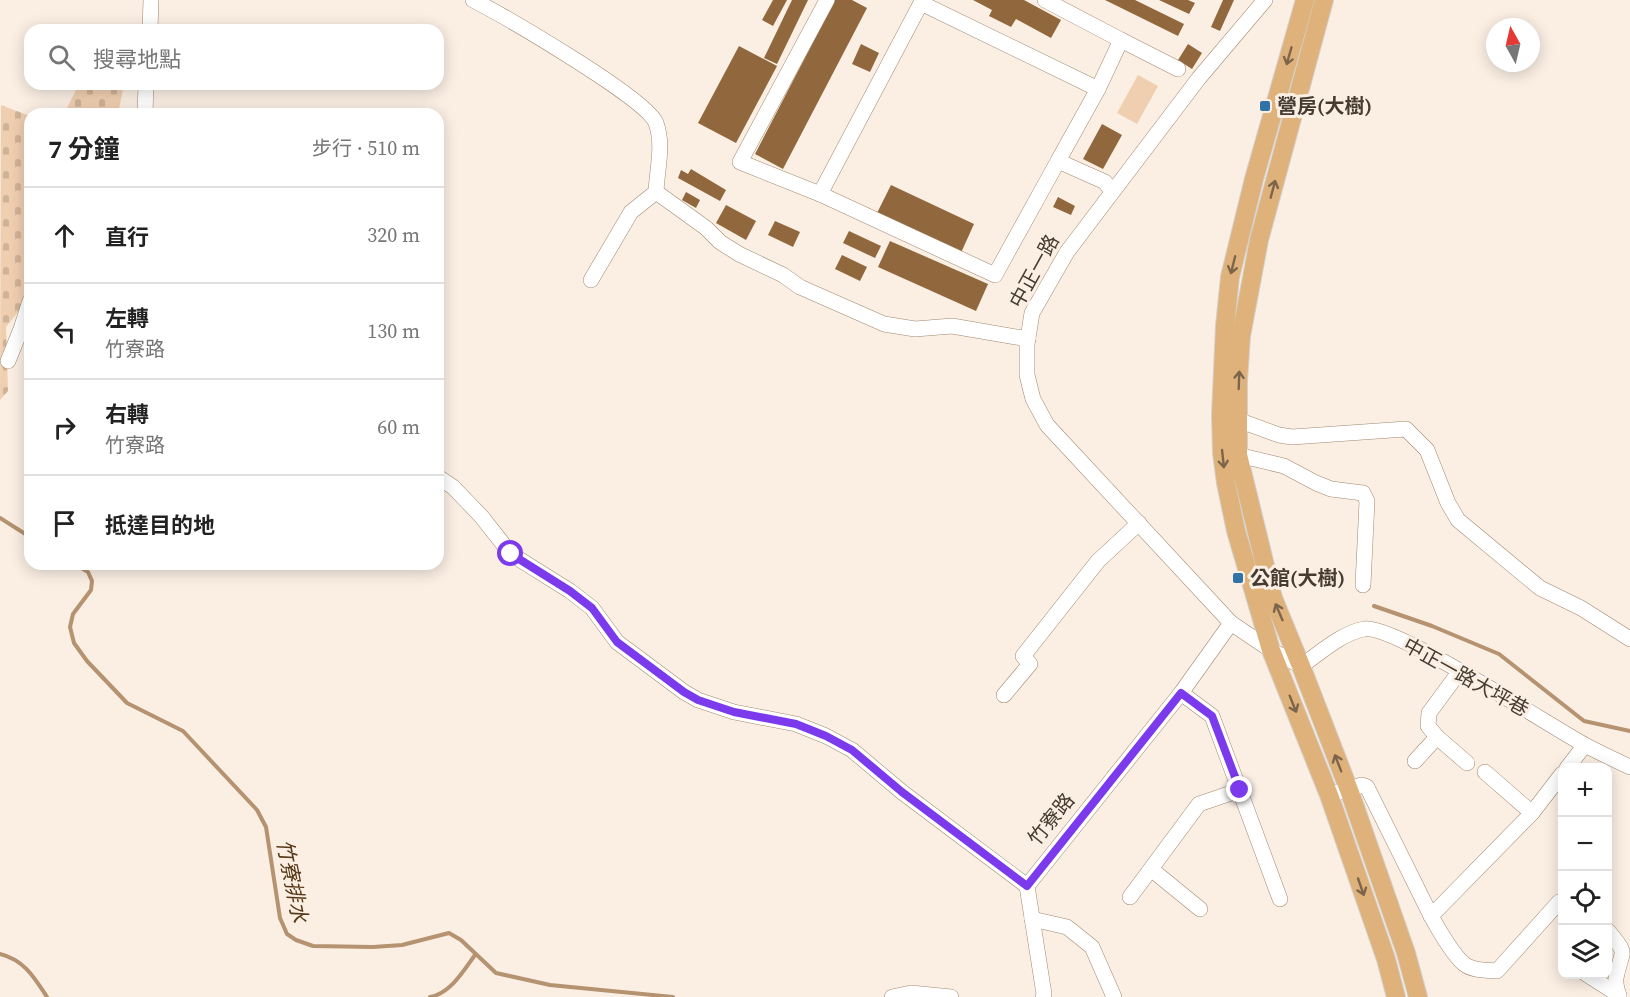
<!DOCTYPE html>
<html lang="zh-TW">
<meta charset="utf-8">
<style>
body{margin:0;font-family:"Source Serif 4","Noto Sans TC",serif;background:#f2f2f2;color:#222}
.controls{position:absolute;right:18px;bottom:18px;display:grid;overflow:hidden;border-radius:12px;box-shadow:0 3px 15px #0003}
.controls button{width:54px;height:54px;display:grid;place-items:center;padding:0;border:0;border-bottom:2px solid #e0e0e0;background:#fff;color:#222;font:30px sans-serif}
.compass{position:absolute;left:1486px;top:18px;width:54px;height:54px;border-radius:50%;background:#fff;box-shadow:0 3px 15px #0003;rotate:352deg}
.stop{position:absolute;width:18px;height:18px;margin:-14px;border:4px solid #7c3aed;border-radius:50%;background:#fff}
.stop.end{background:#7c3aed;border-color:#fff;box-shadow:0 2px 6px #0008}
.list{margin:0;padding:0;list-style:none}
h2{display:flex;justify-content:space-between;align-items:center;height:78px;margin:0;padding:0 24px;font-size:26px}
h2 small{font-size:20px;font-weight:400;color:#767676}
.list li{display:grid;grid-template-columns:39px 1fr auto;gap:18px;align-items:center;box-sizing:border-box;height:96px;padding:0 24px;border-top:2px solid #e0e0e0}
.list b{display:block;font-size:22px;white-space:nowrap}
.list p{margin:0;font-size:20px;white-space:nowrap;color:#767676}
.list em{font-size:20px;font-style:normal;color:#767676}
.icon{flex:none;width:33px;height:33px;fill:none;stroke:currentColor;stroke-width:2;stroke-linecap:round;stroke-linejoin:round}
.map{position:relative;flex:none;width:1630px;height:997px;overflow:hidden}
.search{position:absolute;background:#fff;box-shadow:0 3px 15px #0003;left:24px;top:24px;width:420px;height:66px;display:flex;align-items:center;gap:15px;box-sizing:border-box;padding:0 21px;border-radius:18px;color:#767676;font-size:22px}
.panel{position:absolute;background:#fff;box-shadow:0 3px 15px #0003;left:24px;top:108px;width:420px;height:462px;border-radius:18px}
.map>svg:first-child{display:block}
.grass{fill:#f0cfb0}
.cemetery{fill:url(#cemetery-stones)}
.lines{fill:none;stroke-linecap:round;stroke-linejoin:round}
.stream{stroke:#b59270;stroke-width:4}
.building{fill:#91683d}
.minor-casing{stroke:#a2886e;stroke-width:16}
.major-casing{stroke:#d3d0cd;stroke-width:20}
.minor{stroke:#fff;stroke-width:15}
.major{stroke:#dfb27c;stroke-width:18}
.oneway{stroke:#7c654b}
.route{stroke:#7c3aed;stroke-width:8}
.poi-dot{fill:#3173a9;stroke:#fbefe4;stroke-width:2}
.labels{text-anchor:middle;stroke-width:6;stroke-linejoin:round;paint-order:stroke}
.poi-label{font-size:20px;font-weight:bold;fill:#463b30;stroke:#fbefe4;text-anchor:start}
.street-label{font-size:20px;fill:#463b30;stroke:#fbefe4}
.water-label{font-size:21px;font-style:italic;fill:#563815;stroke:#fbefe4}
</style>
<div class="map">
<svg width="1630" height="997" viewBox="0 0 1630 997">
<defs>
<pattern id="cemetery-stones" width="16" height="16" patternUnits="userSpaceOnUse" patternTransform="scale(1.5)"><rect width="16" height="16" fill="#f0cfb0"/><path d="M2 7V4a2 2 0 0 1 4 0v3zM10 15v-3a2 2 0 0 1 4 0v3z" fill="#cfb398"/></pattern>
</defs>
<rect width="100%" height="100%" fill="#fbefe4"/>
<polygon class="grass" points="1138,75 1158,86 1137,124 1117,113"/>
<g class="cemetery">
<polygon points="79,84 124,84 118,114 64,114"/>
<polygon points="1,105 30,116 30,297 6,327 8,391 0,400"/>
</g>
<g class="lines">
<g class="stream">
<polyline points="0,518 30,537"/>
<polyline points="75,564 88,572 92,581 91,590 73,614 70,627 74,643 87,661 127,703 183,731 257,810 266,827 280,918 287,934 296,940 313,946 373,947 402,945 449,933 461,940 496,973 550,985 673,997"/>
<polyline points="1374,606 1432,626 1499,654 1584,721 1630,731"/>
<path d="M0,954C24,960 34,977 47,997"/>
<path d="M430,997C451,993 464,970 475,955"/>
</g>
</g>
<g class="building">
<polygon points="773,0 787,0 773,26 762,20"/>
<polygon points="792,0 808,0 777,64 764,58"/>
<polygon points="835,0 852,0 867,8 783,169 755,154"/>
<polygon points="973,0 1024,0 1061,20 1051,38 1016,19 1011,27 989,16 992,10"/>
<polygon points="1105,0 1135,0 1184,24 1178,36"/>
<polygon points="1159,0 1188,0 1195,3 1189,14"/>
<polygon points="1223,0 1234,0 1220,31 1211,27"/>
<polygon points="861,44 879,53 870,72 852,64"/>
<polygon points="1188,44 1202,53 1192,69 1178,60"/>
<polygon points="739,46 777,66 736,143 698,123"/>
<polygon points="1102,124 1122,135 1103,169 1083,159"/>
<polygon points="691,169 726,190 720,201 678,178 681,170 688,174"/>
<polygon points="891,185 974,224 960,255 876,215"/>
<polygon points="686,192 700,200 696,208 682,200"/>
<polygon points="1058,197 1075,206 1071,215 1053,207"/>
<polygon points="726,205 756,221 746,240 716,223"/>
<polygon points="775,221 800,232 793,247 768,235"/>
<polygon points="849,231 881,246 875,258 843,243"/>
<polygon points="890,241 988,284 976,311 878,267"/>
<polygon points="842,255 867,267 860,281 835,269"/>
</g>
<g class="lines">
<g class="minor-casing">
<g id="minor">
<path d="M473,0C504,16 646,98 656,123C664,145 657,169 656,192L631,212L591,280"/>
<polyline points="1045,0 1121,40 1098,89"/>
<polyline points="150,30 151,0"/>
<polyline points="1121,40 1178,69"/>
<polyline points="145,114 146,84"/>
<polyline points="1058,161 995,275 820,194 921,3 1098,89 1058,161 1105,182 1112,192"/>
<polyline points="656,192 706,228 720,242 739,254 783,275 800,287 884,324 915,329 952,326 1028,339"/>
<polyline points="820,194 740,162 827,0"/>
<polyline points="8,361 21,329 30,301"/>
<polyline points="1238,420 1279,435 1292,437 1406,429 1427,450 1448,503 1458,520 1540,588 1581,608 1630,639"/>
<polyline points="1238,455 1284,466 1316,483 1331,489 1363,493 1367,501 1363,585"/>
<polyline points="438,477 453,487 481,516 511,554 570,591 592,608 617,642 684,692 698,700 734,712 796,724 826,736 852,750 902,792 1027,886"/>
<polyline points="1231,623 1047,425 1033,399 1027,375 1027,344 1032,313 1067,252 1199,78 1265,0"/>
<polyline points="1460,671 1429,713 1428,726 1437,737 1467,763"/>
<polyline points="1181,693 1212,716 1280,899"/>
<polyline points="1004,695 1030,664 1023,656 1098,561 1139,523"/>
<polyline points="1415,761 1437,737"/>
<polyline points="1567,768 1585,745"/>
<polyline points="1485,772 1532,813"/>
<polyline points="1329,795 1362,785 1367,787 1431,916 1532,813 1562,774"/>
<polyline points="1151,869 1200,909"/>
<polyline points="1130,897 1199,804 1240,790"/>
<path d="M1431,916C1438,929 1454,956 1464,964C1473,971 1487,970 1497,971L1559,902H1562"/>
<polyline points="1032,919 1067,927 1092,947 1114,997"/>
<path d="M1608,931C1630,956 1621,950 1616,978C1615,984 1618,992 1619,997"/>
<polyline points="1586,974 1619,995"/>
<polyline points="892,997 911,993 951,997"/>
<path d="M1043,997L1044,994L1027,886L1181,693L1231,623L1271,650L1301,666C1320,653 1342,633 1364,629C1392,623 1550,726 1585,745C1600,753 1615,760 1630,767"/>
</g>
</g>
<g class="major-casing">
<g id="major">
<polyline points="1305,0 1254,179 1230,277 1225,326 1221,415 1222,453 1226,483 1236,531 1271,650 1329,795 1386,959 1396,997"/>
<polyline points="1324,0 1259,240 1241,336 1238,381 1238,455 1273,598 1301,666 1349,790 1406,953 1418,997"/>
</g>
</g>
<use href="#minor" class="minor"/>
<use href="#major" class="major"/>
</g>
<defs><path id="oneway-shaft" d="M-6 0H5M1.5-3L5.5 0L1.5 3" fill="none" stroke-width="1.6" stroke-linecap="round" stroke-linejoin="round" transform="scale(1.5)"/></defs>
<g class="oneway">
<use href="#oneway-shaft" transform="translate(1289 56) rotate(106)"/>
<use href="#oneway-shaft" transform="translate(1273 189) rotate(-75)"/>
<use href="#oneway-shaft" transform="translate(1233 265) rotate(104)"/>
<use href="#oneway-shaft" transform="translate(1239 380) rotate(-88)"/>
<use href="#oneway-shaft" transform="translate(1223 459) rotate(84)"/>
<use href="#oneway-shaft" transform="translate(1279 612) rotate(-113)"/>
<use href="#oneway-shaft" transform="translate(1293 704) rotate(68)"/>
<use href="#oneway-shaft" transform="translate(1338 763) rotate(-111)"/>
<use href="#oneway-shaft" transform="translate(1361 887) rotate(71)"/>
</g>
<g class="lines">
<polyline class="route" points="511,554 570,591 592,608 617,642 684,692 698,700 734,712 796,724 826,736 852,750 902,792 1027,886 1181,693 1212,716 1240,790"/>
</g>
<g class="poi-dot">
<rect x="1259" y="100" width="12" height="12" rx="3"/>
<rect x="1232" y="572" width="12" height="12" rx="3"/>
</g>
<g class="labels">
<g class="poi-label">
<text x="1277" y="113">營房(大樹)</text>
<text x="1250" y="585">公館(大樹)</text>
</g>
<g class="street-label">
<text transform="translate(1034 271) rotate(-61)" y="7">中正一路</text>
<text transform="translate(1466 677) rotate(29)" y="7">中正一路大坪巷</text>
<text transform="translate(1051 819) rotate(-51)" y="7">竹寮路</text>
</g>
<g class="water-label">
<text transform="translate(292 881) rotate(79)" y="7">竹寮排水</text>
</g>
</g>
</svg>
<div class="controls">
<button>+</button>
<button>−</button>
<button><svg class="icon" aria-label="locate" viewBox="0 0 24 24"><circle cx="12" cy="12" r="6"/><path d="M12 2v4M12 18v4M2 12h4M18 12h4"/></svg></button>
<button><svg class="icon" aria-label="layers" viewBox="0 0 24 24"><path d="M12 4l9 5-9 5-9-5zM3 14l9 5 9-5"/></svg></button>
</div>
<svg class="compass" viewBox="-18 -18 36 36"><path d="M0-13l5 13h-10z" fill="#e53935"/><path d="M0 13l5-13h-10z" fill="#767676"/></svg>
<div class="stop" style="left:511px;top:554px"></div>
<div class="stop end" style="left:1240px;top:790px"></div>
<div class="search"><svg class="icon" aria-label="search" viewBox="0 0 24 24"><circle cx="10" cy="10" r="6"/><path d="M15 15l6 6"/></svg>搜尋地點</div>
<section class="panel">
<h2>7 分鐘<small>步行 · 510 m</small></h2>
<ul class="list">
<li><svg class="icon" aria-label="ahead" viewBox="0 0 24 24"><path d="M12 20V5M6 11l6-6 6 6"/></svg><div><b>直行</b></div><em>320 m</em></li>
<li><svg class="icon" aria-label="left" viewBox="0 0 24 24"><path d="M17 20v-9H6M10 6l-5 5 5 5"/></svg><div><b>左轉</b><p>竹寮路</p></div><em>130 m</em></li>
<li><svg class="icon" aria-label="right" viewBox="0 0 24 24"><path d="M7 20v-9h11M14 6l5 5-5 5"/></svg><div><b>右轉</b><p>竹寮路</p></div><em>60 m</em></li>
<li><svg class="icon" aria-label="arrive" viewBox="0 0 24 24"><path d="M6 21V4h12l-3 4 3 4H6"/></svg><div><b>抵達目的地</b></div></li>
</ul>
</section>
</div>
